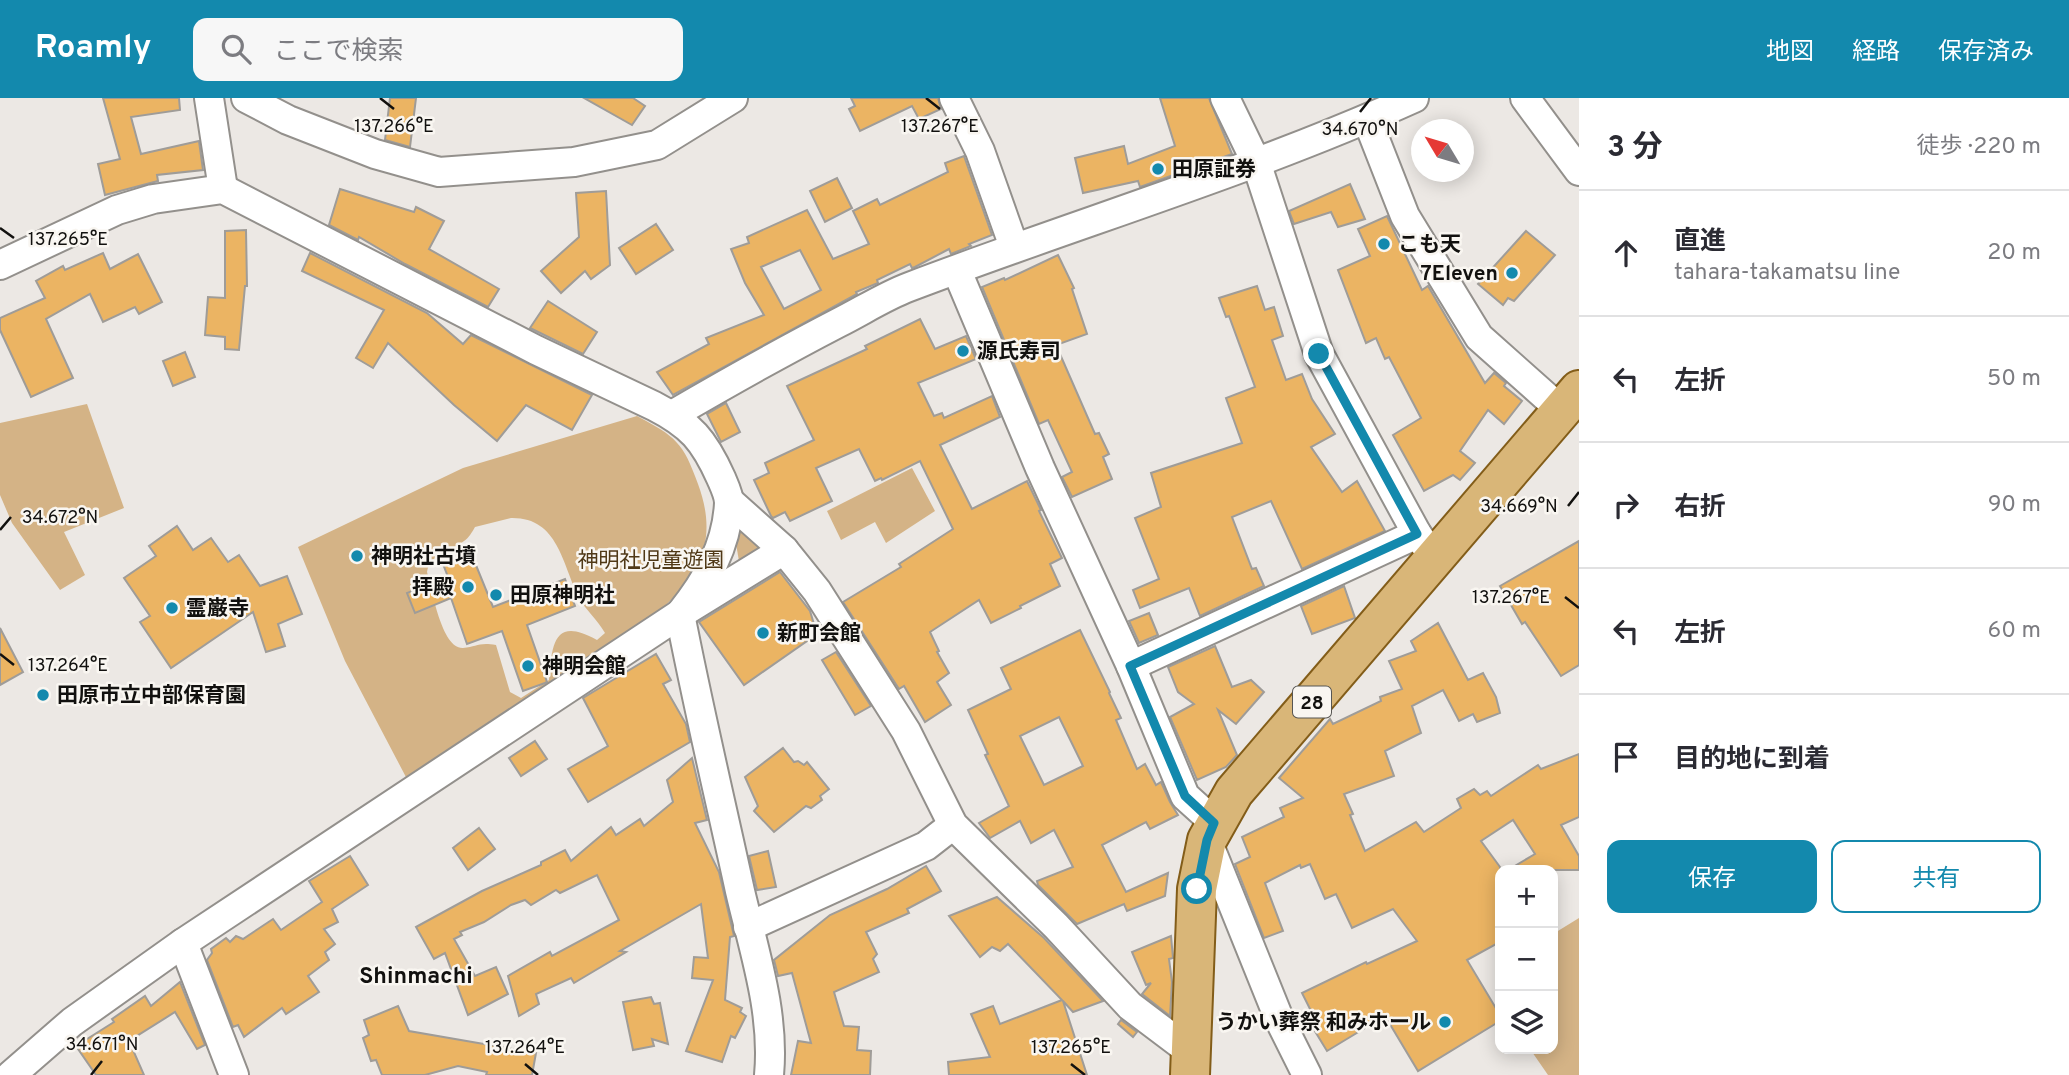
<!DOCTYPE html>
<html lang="ja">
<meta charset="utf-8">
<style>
body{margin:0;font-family:Overpass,"Noto Sans JP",sans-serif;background:#f7f7f7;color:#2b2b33}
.controls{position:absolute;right:21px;bottom:21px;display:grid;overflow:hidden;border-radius:14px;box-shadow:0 4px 18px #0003}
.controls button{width:63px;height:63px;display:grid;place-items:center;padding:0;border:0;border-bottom:2px solid #e1e1e2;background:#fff;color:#2b2b33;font:35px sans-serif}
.compass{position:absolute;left:1411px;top:21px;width:63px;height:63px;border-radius:50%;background:#fff;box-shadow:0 4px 18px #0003;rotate:308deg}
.stop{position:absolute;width:21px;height:21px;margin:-16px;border:5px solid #1389ad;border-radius:50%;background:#fff}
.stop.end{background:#1389ad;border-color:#fff;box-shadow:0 2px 7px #0008}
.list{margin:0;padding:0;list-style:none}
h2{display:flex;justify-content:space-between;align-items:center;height:91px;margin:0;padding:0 28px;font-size:30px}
h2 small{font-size:23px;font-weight:400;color:#7c7c81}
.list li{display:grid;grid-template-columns:46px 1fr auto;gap:21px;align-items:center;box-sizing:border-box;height:126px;padding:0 28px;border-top:2px solid #e1e1e2}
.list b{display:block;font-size:26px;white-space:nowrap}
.list p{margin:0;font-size:23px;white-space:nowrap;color:#7c7c81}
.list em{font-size:23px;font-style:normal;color:#7c7c81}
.actions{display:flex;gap:14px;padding:21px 28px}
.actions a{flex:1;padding:16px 0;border:2px solid #1389ad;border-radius:14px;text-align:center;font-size:24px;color:#1389ad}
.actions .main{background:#1389ad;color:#fff}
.icon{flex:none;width:38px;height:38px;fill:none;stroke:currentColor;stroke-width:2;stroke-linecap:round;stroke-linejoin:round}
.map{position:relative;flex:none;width:1579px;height:977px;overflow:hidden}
header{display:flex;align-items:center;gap:42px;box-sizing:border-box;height:98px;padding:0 35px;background:#1389ad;color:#fff}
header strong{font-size:33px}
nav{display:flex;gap:38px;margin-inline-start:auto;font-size:24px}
.search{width:490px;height:63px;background:#f7f7f7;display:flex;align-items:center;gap:18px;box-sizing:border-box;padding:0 24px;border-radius:14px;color:#7c7c81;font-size:26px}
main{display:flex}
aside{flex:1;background:#fff}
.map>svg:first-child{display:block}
.green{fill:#d4b386;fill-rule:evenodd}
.building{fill:#ebb463;stroke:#9f9c98;stroke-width:2;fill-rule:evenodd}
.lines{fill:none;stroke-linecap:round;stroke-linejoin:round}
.minor-casing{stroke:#93908c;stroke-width:32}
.primary-casing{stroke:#835d19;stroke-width:42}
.minor{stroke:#fff;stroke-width:28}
.primary{stroke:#d9b678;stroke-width:38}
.route{stroke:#1389ad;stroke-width:9}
.ticks{fill:none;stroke:#12110f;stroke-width:2.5}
.poi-dot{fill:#1389ad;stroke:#f9f6f1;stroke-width:2.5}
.labels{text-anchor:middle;stroke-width:5;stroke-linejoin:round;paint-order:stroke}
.shield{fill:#f9f6f1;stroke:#575653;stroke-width:2}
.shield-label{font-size:19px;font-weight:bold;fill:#12110f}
.poi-label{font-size:21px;font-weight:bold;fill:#12110f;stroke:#f9f6f1;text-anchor:start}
.park-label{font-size:21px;fill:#503917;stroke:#f9f6f1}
.neighbourhood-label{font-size:23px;font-weight:bold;fill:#12110f;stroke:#f9f6f1}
.ticks-label{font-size:18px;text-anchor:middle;fill:#12110f;stroke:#f9f6f1;stroke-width:5;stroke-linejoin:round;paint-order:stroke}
</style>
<header>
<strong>Roamly</strong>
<div class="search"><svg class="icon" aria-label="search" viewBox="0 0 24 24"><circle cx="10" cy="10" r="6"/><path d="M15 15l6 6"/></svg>ここで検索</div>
<nav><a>地図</a><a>経路</a><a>保存済み</a></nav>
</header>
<main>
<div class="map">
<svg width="1579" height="977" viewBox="0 0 1579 977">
<rect width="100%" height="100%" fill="#ece8e4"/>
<g class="green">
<polygon points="87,306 124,410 64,434 85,477 60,492 12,425 0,397 0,325"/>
<path d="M637,318C676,339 683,344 698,386C708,413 711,441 697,468C669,519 601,554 554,585C505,617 456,649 407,681L345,563L298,449L463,370ZM511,420C558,419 562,465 579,500C585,511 597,521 605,535L597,542C553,517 552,548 549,582L521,600L510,594L496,547C478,544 477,549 463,550C442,551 432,492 427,474C430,456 451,453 464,443C469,440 472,434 475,429Z"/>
<polygon points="912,370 935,413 886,445 875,424 841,442 827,413"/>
<polygon points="745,428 770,452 740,469 734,434"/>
<polygon points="1579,820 1579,977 1548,977 1530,951 1553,951 1553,836"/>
</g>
<g class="building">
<polygon points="103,0 179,0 180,12 131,19 141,56 199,43 203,72 157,77 158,83 105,97 98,66 120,61"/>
<polygon points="390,0 416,0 410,49 385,42"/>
<polygon points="584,0 633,0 645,8 632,27"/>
<polygon points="851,0 938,0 941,11 919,21 912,8 860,33 849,11 855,8"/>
<polygon points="1160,0 1209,0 1232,56 1140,89 1138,83 1083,95 1075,60 1124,48 1128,66 1175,48"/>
<path d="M964,58L992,137L969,146L971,148L951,156L949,151L915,169L912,170L910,166L877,182L878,185L856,194L857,196L673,297L657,274L709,246L706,240L764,217L745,185L731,151L749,145L747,139L807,112L833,161L869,146L853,113L877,101L880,107L948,74L945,65ZM800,152L821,192L784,211L761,169Z"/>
<polygon points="837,80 852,110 825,124 810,93"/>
<polygon points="1350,86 1365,121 1338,129 1331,114 1294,126 1289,113"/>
<polygon points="340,91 414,114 416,109 444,123 429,151 499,191 488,209 405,166 359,139 358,142 329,127"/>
<polygon points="606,93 610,167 591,181 585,173 561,195 541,173 579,139 576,95"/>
<polygon points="1387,118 1422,192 1428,188 1485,285 1494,275 1506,285 1504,288 1522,303 1504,326 1488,312 1460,353 1475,365 1460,382 1453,377 1424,393 1393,337 1421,320 1389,259 1385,261 1376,240 1366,245 1338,172 1370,158 1358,131"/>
<polygon points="656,126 673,152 636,176 619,150"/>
<polygon points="246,132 247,188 245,188 239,252 225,251 225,239 205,237 208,199 225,200 225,133"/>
<polygon points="1526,133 1555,157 1514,203 1508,200 1503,207 1478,186"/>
<polygon points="103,155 110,171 138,156 162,204 139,216 135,209 103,224 90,196 46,221 73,280 31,299 0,232 0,220 45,200 36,183 63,168 65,172"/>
<polygon points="310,155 427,215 463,246 471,237 592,297 572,332 526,307 497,343 454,307 388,245 373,270 356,260 384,212 302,173"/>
<polygon points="1058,157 1074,190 1072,191 1087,236 1056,247 1095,336 1099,335 1109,356 1103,359 1112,381 1072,399 1062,379 1072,374 1048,322 1039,326 982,189 1004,180 1005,182"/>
<polygon points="1257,188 1265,212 1274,209 1283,238 1272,242 1286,282 1302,276 1312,301 1335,336 1311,349 1342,394 1357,383 1385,433 1302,471 1271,403 1232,419 1252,471 1256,470 1264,488 1200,518 1189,490 1140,510 1133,492 1159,481 1135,420 1161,409 1151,375 1242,345 1226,300 1255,289 1229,218 1226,219 1219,200"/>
<polygon points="548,203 597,234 583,256 530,230"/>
<polygon points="920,221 935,251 966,238 976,261 918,285 934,318 942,315 944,320 992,298 1000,319 940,347 972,411 1027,383 1041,412 1039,413 1062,460 1050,466 1060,488 1020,508 1021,510 991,525 979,502 930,534 939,553 937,554 949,575 937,584 951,607 925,624 904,588 899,591 843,504 901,469 899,466 953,431 920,363 882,382 881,380 875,383 859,351 816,370 832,403 790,423 785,414 773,420 771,418 754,382 769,375 765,365 814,342 787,288 867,251 865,248"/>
<polygon points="185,254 195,279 173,288 163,263"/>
<polygon points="726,305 740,334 721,344 707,316"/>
<polygon points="177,428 193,452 211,440 228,464 239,457 260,488 287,478 302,516 278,526 285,548 266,554 253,514 171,570 140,524 150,518 124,480 156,458 149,448"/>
<polygon points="1579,443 1579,567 1561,578 1525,524 1522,526 1500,488"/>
<polygon points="471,455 493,509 565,481 575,508 527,527 547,584 545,585 523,593 502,533 467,546 451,500 415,515 407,495 448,479 443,466"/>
<polygon points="780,474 810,513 817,536 744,587 699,524"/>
<polygon points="1344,488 1355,520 1312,536 1301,508"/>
<polygon points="1149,515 1158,537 1139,545 1129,523"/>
<polygon points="1438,525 1468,582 1483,575 1496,599 1500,615 1477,624 1473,616 1459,623 1443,592 1412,608 1421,635 1385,653 1394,678 1344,696 1353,716 1350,717 1365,753 1416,724 1424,734 1461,710 1457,701 1474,691 1480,697 1487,693 1491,698 1538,667 1541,671 1579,656 1579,719 1561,727 1579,758 1579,772 1508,772 1535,756 1513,722 1481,743 1500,769 1500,844 1467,862 1500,917 1500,923 1418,973 1385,918 1327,953 1313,930 1318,927 1302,895 1366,864 1367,866 1417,843 1393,811 1352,830 1336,796 1325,801 1310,766 1301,770 1300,767 1265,785 1283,833 1264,840 1235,766 1250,759 1242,739 1284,719 1280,710 1303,700 1279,680 1330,621 1333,626 1381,603 1380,599 1402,591 1389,563 1416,553 1411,543"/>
<polygon points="0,530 23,574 0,587"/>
<path d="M1080,532L1110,594L1109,595L1121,620L1116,622L1137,671L1145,666L1156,687L1161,684L1170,704L1178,717L1150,731L1146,724L1102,747L1126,794L1168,775L1165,798L1127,813L1124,806L1077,826L1038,787L1037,783L1073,769L1054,732L1031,745L1020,723L990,740L979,725L1009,708L985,657L988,656L968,612L1011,591L1001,570ZM1059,619L1083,668L1044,687L1020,638Z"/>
<polygon points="1215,548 1232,589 1251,582 1264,594 1236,626 1218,612 1237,657 1226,669 1197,682 1170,619 1194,606 1178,594 1168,569"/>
<polygon points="836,554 871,608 855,617 822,562"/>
<polygon points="656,556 671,582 663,586 686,626 690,644 588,704 568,671 608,648 583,600"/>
<polygon points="535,643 547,661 521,678 509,660"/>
<polygon points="783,650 794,664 798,663 804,667 807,664 829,691 820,698 822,702 811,710 806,708 774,734 754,713 758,708 745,679"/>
<polygon points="692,660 707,722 695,725 719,774 734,838 730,839 725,902 742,910 740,914 746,918 735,940 731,938 722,964 686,953 713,882 692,880 694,859 708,860 701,806 620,853 626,854 574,885 571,880 536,896 539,906 519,918 508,878 550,854 552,858 619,822 597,777 560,795 556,792 531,807 525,802 511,807 484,824 460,834 462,837 454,841 475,878 496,869 508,896 468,917 445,855 434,861 416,829 482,793 541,767 541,764 565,752 571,763 611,729 616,737 640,721 644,728 673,704 667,682"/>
<polygon points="479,730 495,751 468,772 453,750"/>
<polygon points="768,753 776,789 757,792 749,758"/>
<polygon points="350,758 368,787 332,811 338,824 324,831 335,846 325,854 329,862 308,878 319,894 286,916 282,910 244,939 238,927 233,929 207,862 212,855 211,851 226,840 230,844 236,838 243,841 273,821 281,832 322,804 309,783"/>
<polygon points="926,768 941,793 907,811 909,815 866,834 877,856 873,861 879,874 834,894 844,928 859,929 857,952 871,953 870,977 791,977 798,943 811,945 792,875 778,878 774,862 830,817 887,791"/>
<polygon points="997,799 1044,840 1103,903 1073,914 1063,903 1087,977 949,977 948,964 990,959 971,916 993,908 1000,926 1062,902 1008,846 1000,853 992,849 980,859 949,818"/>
<polygon points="1171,838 1173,860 1169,861 1172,884 1170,918 1142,896 1151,885 1146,887 1132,854"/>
<polygon points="180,884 205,947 197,951 175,914 129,943 144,977 96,977 76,948 114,924 112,921 145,898 151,908"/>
<polygon points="651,899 654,906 660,905 668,946 652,941 654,948 633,952 623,904"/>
<polygon points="398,908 409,933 536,955 532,977 486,977 487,974 458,968 425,977 382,977 376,962 371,963 363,940 369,937 364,922"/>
<polygon points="1121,922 1137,934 1133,939 1118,926"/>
</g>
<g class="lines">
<g class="minor-casing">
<g id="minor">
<polyline points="209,0 223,91"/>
<polyline points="246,0 288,22 375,56 439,74 574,64 657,47 733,0"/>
<polyline points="954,0 980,53 1014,149"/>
<polyline points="1225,0 1256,64 1319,256 1417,436 1434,459"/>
<polyline points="1525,0 1579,73"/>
<polyline points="1367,21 1405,118 1479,239 1561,312"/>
<path d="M0,167L117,112L153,101L223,91L536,252L654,308C691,327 704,342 721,380C724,387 729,397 729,405C727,448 706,484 680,516C698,609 720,701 740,793C754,853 775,915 769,977"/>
<polyline points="957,173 1040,370 1131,568 1185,698 1215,725"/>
<path d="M672,317C727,285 782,254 838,225C862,213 885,198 909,189C1077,125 1250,74 1414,0"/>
<polyline points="729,403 784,452 817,493 906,633 953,727 1056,828 1130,908 1191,954"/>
<polyline points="1131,568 1417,436"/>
<polyline points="1207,742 1280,923 1307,977"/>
<polyline points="748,829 926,748 953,727"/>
<polyline points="183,845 234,977"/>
<polyline points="11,977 72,924 183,845 680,516 784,452"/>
</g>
</g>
<g class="primary-casing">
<polyline id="primary" points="1190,977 1197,791 1207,742 1234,694 1579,292"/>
</g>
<use href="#minor" class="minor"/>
<use href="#primary" class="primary"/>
</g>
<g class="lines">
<polyline class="route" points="1197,791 1207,742 1214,725 1185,698 1130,568 1417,436 1319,256"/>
</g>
<path class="ticks" d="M380,0L394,11M926,0L940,11M1360,14L1371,0M0,130L14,140M1568,408L1579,394M0,432L11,419M1565,499L1579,510M0,556L14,567M525,966L538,977M1071,966L1085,977M91,977L102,963"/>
<g class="poi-dot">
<circle cx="1158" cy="71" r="7"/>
<circle cx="1384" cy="146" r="7"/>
<circle cx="1512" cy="175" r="7"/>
<circle cx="963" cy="253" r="7"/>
<circle cx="357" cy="458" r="7"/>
<circle cx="468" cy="489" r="7"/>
<circle cx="496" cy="497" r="7"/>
<circle cx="172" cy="510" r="7"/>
<circle cx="763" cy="535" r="7"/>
<circle cx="528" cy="568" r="7"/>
<circle cx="43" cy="597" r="7"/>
<circle cx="1445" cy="924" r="7"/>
</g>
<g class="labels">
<rect class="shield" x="1293" y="588.5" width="38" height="31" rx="5"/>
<g class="shield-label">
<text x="1312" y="611">28</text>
</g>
<g class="poi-label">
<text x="1172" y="78">田原証券</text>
<text x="1398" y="153">こも天</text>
<text x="1498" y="182" text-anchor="end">7Eleven</text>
<text x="977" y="260">源氏寿司</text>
<text x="371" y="465">神明社古墳</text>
<text x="454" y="496" text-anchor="end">拝殿</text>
<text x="510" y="504">田原神明社</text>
<text x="186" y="517">霊巌寺</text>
<text x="777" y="542">新町会館</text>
<text x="542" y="575">神明会館</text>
<text x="57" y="604">田原市立中部保育園</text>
<text x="1431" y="931" text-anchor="end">うかい葬祭 和みホール</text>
</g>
<g class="park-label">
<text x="651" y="469">神明社児童遊園</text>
</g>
<g class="neighbourhood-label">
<text x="416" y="885">Shinmachi</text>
</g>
</g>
<g class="ticks-label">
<text x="394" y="34">137.266°E</text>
<text x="940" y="34">137.267°E</text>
<text x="1360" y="37">34.670°N</text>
<text x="68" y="147">137.265°E</text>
<text x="1519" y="414">34.669°N</text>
<text x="60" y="425">34.672°N</text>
<text x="1511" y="505">137.267°E</text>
<text x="68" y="573">137.264°E</text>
<text x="102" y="952">34.671°N</text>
<text x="525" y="955">137.264°E</text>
<text x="1071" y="955">137.265°E</text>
</g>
</svg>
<div class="controls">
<button>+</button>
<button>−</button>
<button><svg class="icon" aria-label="layers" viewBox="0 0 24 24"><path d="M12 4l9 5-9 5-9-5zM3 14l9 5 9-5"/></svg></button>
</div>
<svg class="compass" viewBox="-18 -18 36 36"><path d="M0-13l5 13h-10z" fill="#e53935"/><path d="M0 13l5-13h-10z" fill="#7c7c81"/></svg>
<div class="stop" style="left:1197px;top:791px"></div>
<div class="stop end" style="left:1319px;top:256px"></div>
</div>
<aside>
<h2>3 分<small>徒歩 · 220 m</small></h2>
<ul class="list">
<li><svg class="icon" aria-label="ahead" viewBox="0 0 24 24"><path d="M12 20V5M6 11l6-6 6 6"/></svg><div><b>直進</b><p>tahara-takamatsu line</p></div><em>20 m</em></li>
<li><svg class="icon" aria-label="left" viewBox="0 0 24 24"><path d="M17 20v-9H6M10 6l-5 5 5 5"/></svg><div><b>左折</b></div><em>50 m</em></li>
<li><svg class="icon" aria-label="right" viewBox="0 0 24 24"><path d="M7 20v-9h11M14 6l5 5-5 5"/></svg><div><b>右折</b></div><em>90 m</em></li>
<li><svg class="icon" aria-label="left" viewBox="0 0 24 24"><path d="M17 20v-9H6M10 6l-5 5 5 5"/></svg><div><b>左折</b></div><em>60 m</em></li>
<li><svg class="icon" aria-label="arrive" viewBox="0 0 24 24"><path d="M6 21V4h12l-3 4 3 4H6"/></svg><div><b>目的地に到着</b></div></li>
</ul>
<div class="actions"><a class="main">保存</a><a>共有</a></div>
</aside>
</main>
